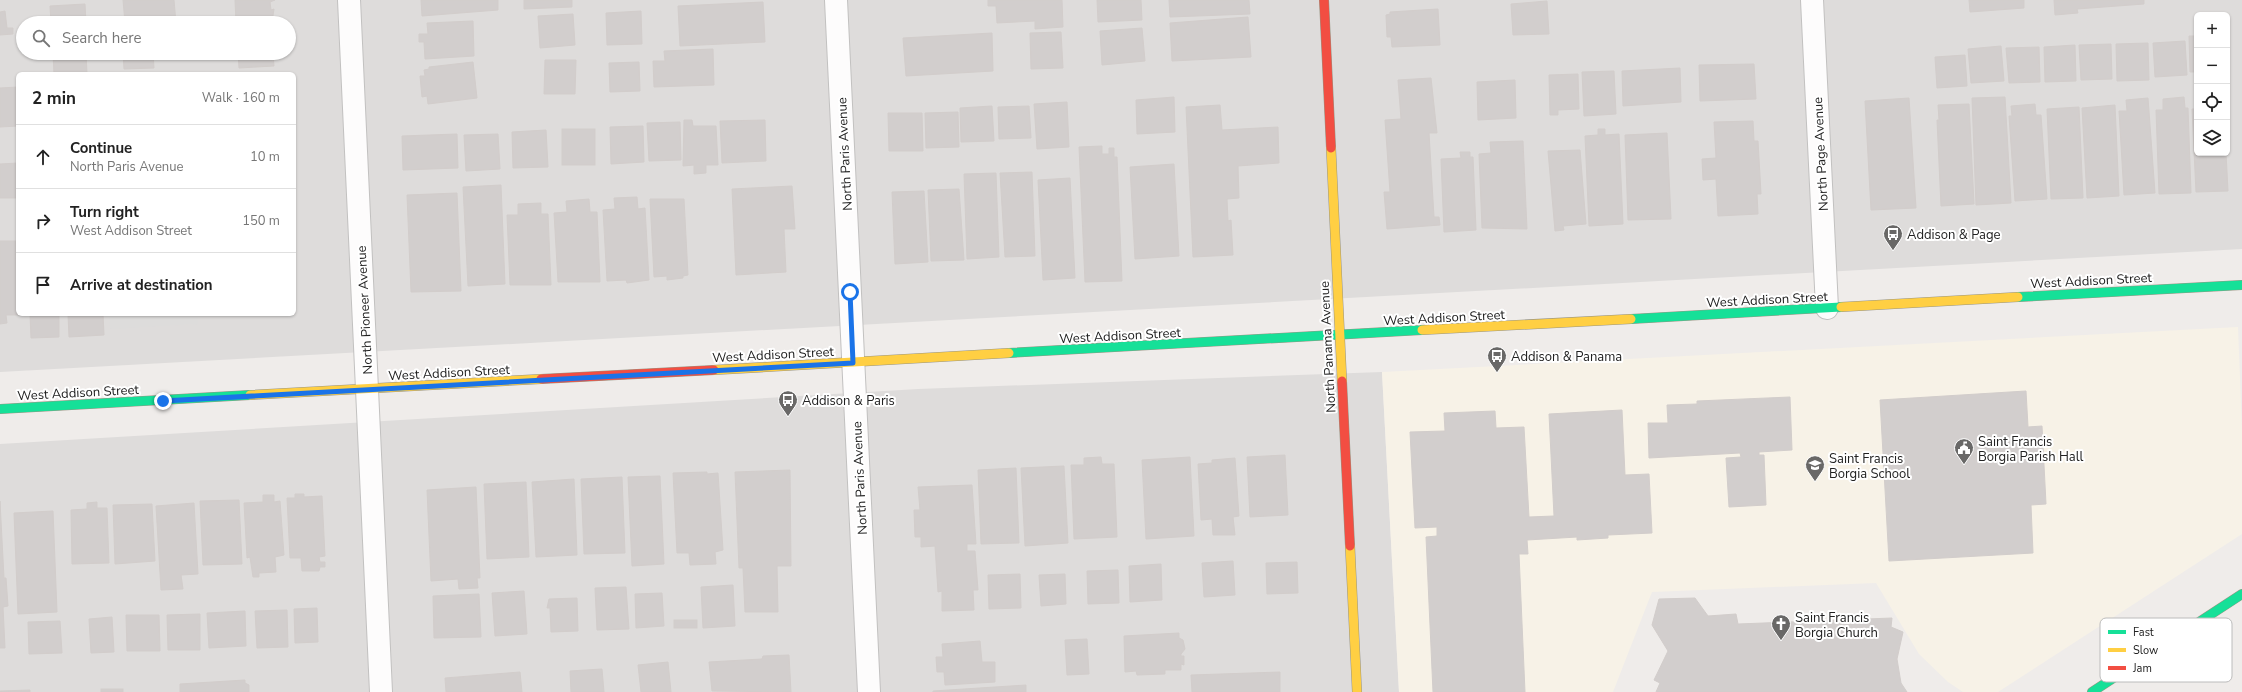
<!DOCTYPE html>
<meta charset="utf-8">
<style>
body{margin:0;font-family:"Nunito Sans",sans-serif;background:#f2f2f2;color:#222}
.controls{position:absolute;right:12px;top:12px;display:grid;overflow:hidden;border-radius:6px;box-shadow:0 1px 3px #0004}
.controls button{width:36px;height:36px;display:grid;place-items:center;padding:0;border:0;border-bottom:1px solid #e0e0e0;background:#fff;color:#222;font:20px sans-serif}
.stop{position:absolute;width:12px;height:12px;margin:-9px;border:3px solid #1a73e8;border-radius:50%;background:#fff}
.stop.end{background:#1a73e8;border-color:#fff;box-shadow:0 1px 4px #0008}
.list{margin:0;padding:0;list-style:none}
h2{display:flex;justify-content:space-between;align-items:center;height:52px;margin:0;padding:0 16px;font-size:17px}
h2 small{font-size:13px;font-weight:400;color:#767676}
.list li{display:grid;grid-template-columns:26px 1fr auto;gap:12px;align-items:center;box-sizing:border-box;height:64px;padding:0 16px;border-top:1px solid #e0e0e0}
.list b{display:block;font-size:15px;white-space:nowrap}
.list p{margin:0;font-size:13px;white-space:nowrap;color:#767676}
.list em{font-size:13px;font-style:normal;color:#767676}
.icon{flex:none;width:22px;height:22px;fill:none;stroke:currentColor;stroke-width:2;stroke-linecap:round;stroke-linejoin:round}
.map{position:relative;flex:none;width:2242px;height:692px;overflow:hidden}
.search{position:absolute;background:#fff;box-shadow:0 1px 3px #0004;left:16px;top:16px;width:280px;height:44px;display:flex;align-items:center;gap:10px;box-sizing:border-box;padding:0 14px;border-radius:22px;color:#767676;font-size:15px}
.panel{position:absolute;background:#fff;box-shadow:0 1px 3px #0004;left:16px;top:72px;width:280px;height:244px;border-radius:6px}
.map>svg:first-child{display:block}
.residential{fill:#dedcdb;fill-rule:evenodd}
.education{fill:#f7f2e7}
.religious{fill:#dddcdb}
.building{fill:#d2cecd;stroke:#d2cdcb}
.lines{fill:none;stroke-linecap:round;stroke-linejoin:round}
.street-casing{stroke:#c2c1c0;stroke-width:24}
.fast-casing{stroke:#999583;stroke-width:10}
.slow-casing{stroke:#999583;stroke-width:10}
.jam-casing{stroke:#999583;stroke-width:10}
.street{stroke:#fdfcfc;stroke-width:22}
.fast{stroke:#16e098;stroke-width:9}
.slow{stroke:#ffcf43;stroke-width:9}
.jam{stroke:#f24e42;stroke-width:9}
.route{stroke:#1a73e8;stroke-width:5}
.labels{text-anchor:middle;stroke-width:4;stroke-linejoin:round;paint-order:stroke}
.street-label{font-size:13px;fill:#212121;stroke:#fff}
.poi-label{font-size:13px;fill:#212121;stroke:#fff;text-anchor:start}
.key{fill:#fff;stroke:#bcbcbc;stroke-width:1}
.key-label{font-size:11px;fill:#212121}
</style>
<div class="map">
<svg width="2242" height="692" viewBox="0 0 2242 692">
<rect width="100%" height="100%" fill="#efecea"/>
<g class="residential">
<path d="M0,0H2242V249L0,372ZM2197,15H2227V153H2197ZM23,23H289V53H23ZM18,74H294V314H18Z"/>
<polygon points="1382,372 1399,692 0,692 0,444 918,389"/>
</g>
<polygon class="education" points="2238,327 2242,430 2242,534 1998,692 1963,692 1948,682 1919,654 1876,583 1652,592 1613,692 1399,692 1382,372"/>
<polygon class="religious" points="109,314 197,314 198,324 110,329"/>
<g class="building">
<polygon points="123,0 174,0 176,23 125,23"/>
<polygon points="235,0 275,0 270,2 271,10 274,9 272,22 236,23"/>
<polygon points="421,0 498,0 498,10 422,16"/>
<polygon points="524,0 572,0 572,7 524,9"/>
<polygon points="988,0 1062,0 1063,27 1035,29 1035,21 997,23 996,6 988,6"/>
<polygon points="1097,0 1141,0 1142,20 1098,22"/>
<polygon points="1169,0 1249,0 1250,14 1170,17"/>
<polygon points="1969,0 2024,0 2024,8 1970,12"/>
<polygon points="2054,0 2144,0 2144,4 2077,9 2078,13 2055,15"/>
<polygon points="1547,1 1549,34 1513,35 1511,4"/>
<polygon points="763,2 765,42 680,46 678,6"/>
<polygon points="85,4 86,23 51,23 50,6"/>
<polygon points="1438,9 1440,45 1392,47 1391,37 1387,37 1386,15 1390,14 1390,12"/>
<polygon points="5,11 7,28 13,28 13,34 0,35 0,12"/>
<polygon points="641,11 642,44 607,45 606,13"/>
<polygon points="573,14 575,45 540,48 538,16"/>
<polygon points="1248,17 1251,57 1172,61 1170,23"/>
<polygon points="473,21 474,56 425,59 424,42 419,42 419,34 428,34 427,23"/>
<polygon points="1142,28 1145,61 1102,65 1100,31"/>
<polygon points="1061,32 1063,68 1031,69 1030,33"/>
<polygon points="992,33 993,71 906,76 903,38"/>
<polygon points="2189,36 2197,36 2197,72 2190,72"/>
<polygon points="2185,41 2187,75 2155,77 2153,43"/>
<polygon points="2148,43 2149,80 2117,81 2116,44"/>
<polygon points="2111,44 2112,79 2081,80 2079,45"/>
<polygon points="2075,45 2076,81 2045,82 2044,47"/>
<polygon points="2001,46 2004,81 1971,83 1968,49"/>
<polygon points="2039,47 2040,82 2009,83 2006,48"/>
<polygon points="713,49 714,85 654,87 653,61 665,61 664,51"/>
<polygon points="53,53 86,53 87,74 54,74"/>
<polygon points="123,53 153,53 154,68 124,69"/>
<polygon points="238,53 273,53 274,66 239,68"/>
<polygon points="1965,55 1967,86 1937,88 1935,57"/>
<polygon points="545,60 576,60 575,94 544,94"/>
<polygon points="473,62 477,98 428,104 427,96 422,97 420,76 425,76 424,70 429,69 429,67"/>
<polygon points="639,62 640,91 610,92 609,63"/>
<polygon points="1754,64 1756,99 1700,101 1699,65"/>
<polygon points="1680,68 1681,102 1623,106 1622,71"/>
<polygon points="1614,71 1616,114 1584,116 1582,72"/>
<polygon points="1578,74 1579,109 1558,110 1558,115 1550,115 1549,75"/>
<polygon points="1431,78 1437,133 1429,133 1434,217 1439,217 1440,225 1387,229 1384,192 1390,192 1385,120 1401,119 1398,80"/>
<polygon points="1515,80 1516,118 1478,120 1477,82"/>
<polygon points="18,87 18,126 0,127 0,88"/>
<polygon points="1174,97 1175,132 1137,134 1136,100"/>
<polygon points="2005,97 2011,203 1976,205 1972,98"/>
<polygon points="2184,97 2185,108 2188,108 2191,193 2159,194 2156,110 2163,110 2163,99"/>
<polygon points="1909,98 1916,208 1871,210 1865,101"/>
<polygon points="2148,98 2155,193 2124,195 2119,111 2127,111 2126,100"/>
<polygon points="1067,102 1069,147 1037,149 1034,104"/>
<polygon points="1969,104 1974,204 1941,206 1937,120 1939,120 1938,105"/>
<polygon points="2035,104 2036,115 2041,115 2047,199 2015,201 2009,116 2012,116 2011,106"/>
<polygon points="1220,105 1222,130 1278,127 1279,163 1238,166 1239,198 1227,199 1228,221 1231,220 1233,255 1193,257 1186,107"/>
<polygon points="2115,105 2119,196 2087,198 2082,108"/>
<polygon points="992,106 994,141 961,142 960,108"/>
<polygon points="1029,106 1031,138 999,139 998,107"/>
<polygon points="2079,107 2083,198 2051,199 2047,109"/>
<polygon points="2192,109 2197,109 2197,153 2226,153 2228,191 2196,192"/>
<polygon points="958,112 959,147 926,148 925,113"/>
<polygon points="888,113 922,113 923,151 889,151"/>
<polygon points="684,120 692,120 693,126 716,126 718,165 706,165 706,173 694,174 694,165 683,166"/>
<polygon points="765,120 766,161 722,163 720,121"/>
<polygon points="1753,121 1754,141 1758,141 1761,194 1757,194 1758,214 1718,216 1716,179 1703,180 1702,159 1716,158 1714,122"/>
<polygon points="680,122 681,160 649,161 647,123"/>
<polygon points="643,126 644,162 611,164 610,127"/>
<rect x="562" y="129" width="33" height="36"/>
<polygon points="1598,129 1605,129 1605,135 1619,134 1623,224 1589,226 1585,136 1598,135"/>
<polygon points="546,130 548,167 513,168 512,132"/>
<polygon points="1667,133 1671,219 1628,220 1625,135"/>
<polygon points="457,134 458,168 403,170 402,136"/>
<polygon points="498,134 500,169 466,171 464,135"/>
<polygon points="1523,141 1527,229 1482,228 1479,154 1491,153 1490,142"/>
<polygon points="1102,146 1102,154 1109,154 1109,148 1114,148 1114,157 1117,157 1122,281 1085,282 1079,147"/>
<polygon points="1580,150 1586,224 1563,226 1564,230 1555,231 1548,151"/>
<polygon points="1460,152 1470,152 1470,157 1473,157 1476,230 1444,232 1441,159 1461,158"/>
<polygon points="18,163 18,198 0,198 0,164"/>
<polygon points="1174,164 1179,256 1135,259 1130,167"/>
<polygon points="1032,172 1035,256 1005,257 1000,173"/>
<polygon points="996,173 999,257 967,259 964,174"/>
<polygon points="1070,178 1075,278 1043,280 1038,180"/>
<polygon points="501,185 505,284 468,286 463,187"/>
<polygon points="792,186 795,229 784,229 786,272 736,275 732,189"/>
<polygon points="959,189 964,260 931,261 928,190"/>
<polygon points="924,191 928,262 895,264 892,192"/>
<polygon points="457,193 461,291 411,292 407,195"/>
<polygon points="637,197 638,209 645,208 649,280 627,283 626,280 607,281 603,210 615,209 614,198"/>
<polygon points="589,199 590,212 597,212 600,282 558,282 554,213 567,212 566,201"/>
<polygon points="650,199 684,199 688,275 683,276 683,278 667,280 667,276 654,277"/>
<polygon points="541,203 541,214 548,214 551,285 510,285 507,215 518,215 518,204"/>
<polygon points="0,241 16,241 18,314 20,315 6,315 7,323 0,324"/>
<polygon points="30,314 59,314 59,337 31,338"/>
<polygon points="68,314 103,314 104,335 69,337"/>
<polygon points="2026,391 2028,427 2042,426 2046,504 2031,505 2033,553 1889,561 1880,400"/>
<polygon points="1790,397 1792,450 1759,452 1759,455 1764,455 1766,505 1729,507 1726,458 1741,457 1740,453 1649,458 1648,423 1668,423 1667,405 1697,404 1697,401"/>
<polygon points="1622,410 1625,475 1649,474 1652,533 1608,535 1608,538 1577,540 1577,537 1527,540 1528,554 1519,554 1525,692 1433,692 1426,537 1437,536 1437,527 1415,528 1410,432 1445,431 1444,413 1495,411 1496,428 1524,427 1529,517 1554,516 1549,414"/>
<polygon points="1285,455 1288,515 1250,517 1247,457"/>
<polygon points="1101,457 1102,464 1114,464 1117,537 1074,539 1071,465 1084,465 1084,458"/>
<polygon points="1190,457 1194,536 1146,539 1142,460"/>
<polygon points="1235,458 1239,516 1233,517 1235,535 1213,535 1212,519 1201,520 1198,464 1212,463 1212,460"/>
<polygon points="1064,466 1068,543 1025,546 1021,468"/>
<polygon points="1016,468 1019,543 981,544 978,470"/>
<polygon points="790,470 791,566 777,566 778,612 745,612 743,568 739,568 735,472"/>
<polygon points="707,472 707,474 718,473 723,550 715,552 716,564 690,565 689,553 677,553 673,473"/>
<polygon points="660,476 664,564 632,566 628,477"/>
<polygon points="622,477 625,553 584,554 581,479"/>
<polygon points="574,479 577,555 536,557 532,482"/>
<polygon points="526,482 529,557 487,559 484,484"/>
<polygon points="972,485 976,544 967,544 967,551 975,551 978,590 973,590 974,610 942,611 942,591 938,592 935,546 921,547 921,537 915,537 914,510 920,510 918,487"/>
<polygon points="476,487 480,578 477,578 478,588 459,589 458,579 431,581 427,490"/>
<polygon points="295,494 304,494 304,497 322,496 325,556 319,557 320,562 325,562 325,567 320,567 319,571 302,571 301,558 290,558 287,498 295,498"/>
<polygon points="263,495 274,495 274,502 280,501 284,555 275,557 276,572 259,573 259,577 253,577 250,557 247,558 244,503 263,502"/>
<polygon points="239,500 242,564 203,565 200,501"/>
<polygon points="0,501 4,578 6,578 8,606 3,607 5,648 0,648"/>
<polygon points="97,502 97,508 107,508 109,563 72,564 71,510 87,509 87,503"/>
<polygon points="194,503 198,574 181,575 183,589 161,590 156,506"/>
<polygon points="152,504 155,561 115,564 113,505"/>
<polygon points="53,511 57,612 18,614 14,513"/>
<polygon points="1233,561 1235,595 1204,597 1202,563"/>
<polygon points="1297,562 1298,593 1267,594 1266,563"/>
<polygon points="1161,564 1162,600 1130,602 1129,566"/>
<polygon points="1118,570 1119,603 1088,604 1087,571"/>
<polygon points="1020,574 1021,608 989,609 988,575"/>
<polygon points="1065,574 1066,604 1041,606 1039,575"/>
<polygon points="733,585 735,626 703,628 701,587"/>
<polygon points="626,587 629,629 597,630 595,588"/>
<polygon points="524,591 527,634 495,636 492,593"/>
<polygon points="662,593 664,626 636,628 635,594"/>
<polygon points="479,594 481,637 434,638 433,596"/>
<polygon points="577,598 578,631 551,632 550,608 547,608 549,599"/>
<polygon points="1695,598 1708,616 1736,614 1738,624 1892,618 1891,627 1903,632 1897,659 1901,683 1907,692 1656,692 1660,683 1654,680 1668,651 1652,625 1659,599"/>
<polygon points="317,608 318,642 295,643 294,609"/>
<polygon points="287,610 288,647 257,648 255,611"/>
<polygon points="245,611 246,646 209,648 207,613"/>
<polygon points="200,614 200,650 168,650 167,615"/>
<polygon points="126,615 159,615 160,651 127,651"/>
<polygon points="112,617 114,652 91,653 89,619"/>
<rect x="674" y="620" width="23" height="8"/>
<polygon points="60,621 62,653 29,654 28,622"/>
<polygon points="1179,633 1179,638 1183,640 1185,649 1181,654 1181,656 1184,656 1184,665 1181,664 1181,670 1165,670 1165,674 1137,675 1136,671 1125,672 1124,636"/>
<polygon points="1087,639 1089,674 1067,675 1065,640"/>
<polygon points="980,641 982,662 995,662 995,682 945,685 944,672 937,672 936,657 943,657 942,644"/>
<polygon points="789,655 791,692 712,691 709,662 762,659 763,656"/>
<polygon points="668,662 671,692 641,692 638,665"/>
<polygon points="602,669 604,692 571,692 570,671"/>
<polygon points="520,672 522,692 446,692 445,678"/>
<polygon points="1280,672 1280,692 1192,692 1191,675"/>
<polygon points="245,680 245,683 249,685 249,692 180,692 180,684"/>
<polygon points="1026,685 1026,692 933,692 933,691"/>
<rect x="101" y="689" width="22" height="3"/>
<polygon points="30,690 30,692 0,692 0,691"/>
</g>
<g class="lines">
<g class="street-casing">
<g id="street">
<polyline points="349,0 381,692"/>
<polyline points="836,0 869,692"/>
<polyline points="1812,0 1827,308"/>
</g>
</g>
<g class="fast-casing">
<g id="fast">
<polyline points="2018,297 2242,285"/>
<polyline points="1631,319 1841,307"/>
<polyline points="1009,353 1422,330"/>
<polyline points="0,409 250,395"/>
<polyline points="2092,692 2242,594"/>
</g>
</g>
<g class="slow-casing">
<g id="slow">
<polyline points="1331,148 1342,381"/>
<polyline points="1841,307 2018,297"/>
<polyline points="1422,330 1631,319"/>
<polyline points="714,370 1009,353"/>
<polyline points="250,395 541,379"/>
<polyline points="1350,546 1357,692"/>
</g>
</g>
<g class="jam-casing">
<g id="jam">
<polyline points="1324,0 1331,148"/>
<polyline points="541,379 714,370"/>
<polyline points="1342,381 1350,546"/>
</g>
</g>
<use href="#street" class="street"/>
<use href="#fast" class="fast"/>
<use href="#slow" class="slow"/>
<use href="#jam" class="jam"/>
</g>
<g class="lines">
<polyline class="route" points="163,401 853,363 850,292"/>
</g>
<defs>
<g id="bus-pin" transform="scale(1)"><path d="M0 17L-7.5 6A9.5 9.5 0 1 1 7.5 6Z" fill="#696867" stroke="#fff"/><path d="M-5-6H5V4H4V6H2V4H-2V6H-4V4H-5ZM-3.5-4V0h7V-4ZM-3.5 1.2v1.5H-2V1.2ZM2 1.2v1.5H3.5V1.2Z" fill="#fff"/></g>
<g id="civic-pin" transform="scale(1)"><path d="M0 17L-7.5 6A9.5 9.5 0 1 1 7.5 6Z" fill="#696867" stroke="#fff"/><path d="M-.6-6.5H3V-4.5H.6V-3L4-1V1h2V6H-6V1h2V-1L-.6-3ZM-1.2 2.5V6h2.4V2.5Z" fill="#fff"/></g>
<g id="school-pin" transform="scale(1)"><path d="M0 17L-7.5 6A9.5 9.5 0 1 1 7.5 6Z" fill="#696867" stroke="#fff"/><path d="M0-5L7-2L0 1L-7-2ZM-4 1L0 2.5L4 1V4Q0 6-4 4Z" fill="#fff"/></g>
<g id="church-pin" transform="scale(1)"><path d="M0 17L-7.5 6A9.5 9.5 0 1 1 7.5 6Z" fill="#696867" stroke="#fff"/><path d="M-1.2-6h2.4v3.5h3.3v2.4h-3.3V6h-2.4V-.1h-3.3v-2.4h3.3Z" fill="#fff"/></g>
</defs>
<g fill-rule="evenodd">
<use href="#bus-pin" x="1893" y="234"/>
<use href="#bus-pin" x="1497" y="356"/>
<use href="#bus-pin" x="788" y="400"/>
<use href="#civic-pin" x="1964" y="448"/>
<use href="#school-pin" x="1815" y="465"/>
<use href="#church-pin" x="1781" y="624"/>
</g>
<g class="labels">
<g class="street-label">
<text transform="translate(844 154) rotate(-93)" y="5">North Paris Avenue</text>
<text transform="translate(1820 154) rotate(-93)" y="5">North Page Avenue</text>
<text transform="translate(2091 280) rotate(-3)" y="5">West Addison Street</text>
<text transform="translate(1767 299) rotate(-3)" y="5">West Addison Street</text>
<text transform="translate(364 310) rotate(-93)" y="5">North Pioneer Avenue</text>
<text transform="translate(1444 317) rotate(-3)" y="5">West Addison Street</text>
<text transform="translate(1120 335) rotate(-3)" y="5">West Addison Street</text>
<text transform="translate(1327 347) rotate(-93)" y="5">North Panama Avenue</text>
<text transform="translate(773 354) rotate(-3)" y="5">West Addison Street</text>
<text transform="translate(449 372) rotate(-3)" y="5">West Addison Street</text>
<text transform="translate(78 392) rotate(-3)" y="5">West Addison Street</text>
<text transform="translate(859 478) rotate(-93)" y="5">North Paris Avenue</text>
</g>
<g class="poi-label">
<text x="1907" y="239">Addison &amp; Page</text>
<text x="1511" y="361">Addison &amp; Panama</text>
<text x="802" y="405">Addison &amp; Paris</text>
<text x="1978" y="446">Saint Francis<tspan x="1978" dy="15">Borgia Parish Hall</tspan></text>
<text x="1829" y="463">Saint Francis<tspan x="1829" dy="15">Borgia School</tspan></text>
<text x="1795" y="622">Saint Francis<tspan x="1795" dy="15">Borgia Church</tspan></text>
</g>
</g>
<rect x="2100" y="618" width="132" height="64" rx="6" class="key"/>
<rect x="2108" y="630" width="18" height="4" fill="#16e098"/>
<rect x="2108" y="648" width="18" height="4" fill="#ffcf43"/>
<rect x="2108" y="666" width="18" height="4" fill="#f24e42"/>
<g class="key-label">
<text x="2133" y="636">Fast</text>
<text x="2133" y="654">Slow</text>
<text x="2133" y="672">Jam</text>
</g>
</svg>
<div class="controls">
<button>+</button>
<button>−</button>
<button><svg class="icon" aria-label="locate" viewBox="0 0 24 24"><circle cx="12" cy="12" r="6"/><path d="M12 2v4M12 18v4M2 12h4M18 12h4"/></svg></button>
<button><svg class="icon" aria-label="layers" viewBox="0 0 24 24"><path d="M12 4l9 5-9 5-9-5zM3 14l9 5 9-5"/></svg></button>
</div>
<div class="stop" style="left:850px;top:292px"></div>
<div class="stop end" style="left:163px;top:401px"></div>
<div class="search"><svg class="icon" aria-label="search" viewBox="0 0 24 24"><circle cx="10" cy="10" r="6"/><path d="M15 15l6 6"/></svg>Search here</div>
<section class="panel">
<h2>2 min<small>Walk · 160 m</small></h2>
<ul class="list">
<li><svg class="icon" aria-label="ahead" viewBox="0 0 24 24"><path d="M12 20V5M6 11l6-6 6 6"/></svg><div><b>Continue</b><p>North Paris Avenue</p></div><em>10 m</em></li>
<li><svg class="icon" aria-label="right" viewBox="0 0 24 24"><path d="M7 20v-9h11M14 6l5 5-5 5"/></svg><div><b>Turn right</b><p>West Addison Street</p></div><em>150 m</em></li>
<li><svg class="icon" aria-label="arrive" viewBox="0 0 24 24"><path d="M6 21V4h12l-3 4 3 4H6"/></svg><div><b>Arrive at destination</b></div></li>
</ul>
</section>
</div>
